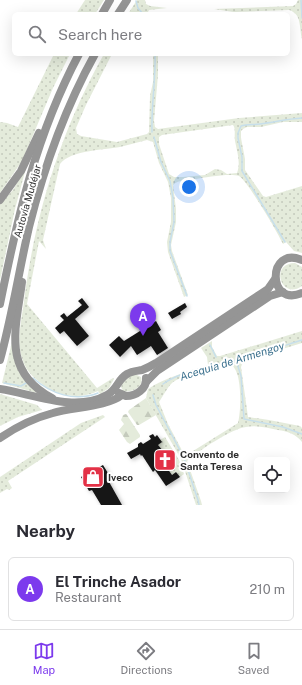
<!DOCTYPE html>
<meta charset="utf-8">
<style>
body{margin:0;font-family:"Public Sans",sans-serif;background:#f7f7f7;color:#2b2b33}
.controls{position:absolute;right:12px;bottom:12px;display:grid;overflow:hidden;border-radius:6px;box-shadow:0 4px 16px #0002}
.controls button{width:36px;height:36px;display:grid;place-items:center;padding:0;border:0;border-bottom:1px solid #e1e1e2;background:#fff;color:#2b2b33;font:20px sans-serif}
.you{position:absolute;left:189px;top:187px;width:14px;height:14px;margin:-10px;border:3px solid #fff;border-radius:50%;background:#1a73e8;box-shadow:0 0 0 6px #1a73e833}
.badge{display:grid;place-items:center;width:26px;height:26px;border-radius:50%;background:#7c3aed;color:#fff;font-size:13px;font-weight:700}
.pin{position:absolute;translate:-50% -33px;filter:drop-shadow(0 1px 2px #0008)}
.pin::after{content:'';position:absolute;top:21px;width:14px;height:12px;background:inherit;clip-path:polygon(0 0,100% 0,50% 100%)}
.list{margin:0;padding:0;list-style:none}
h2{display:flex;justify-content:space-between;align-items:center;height:52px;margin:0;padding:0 16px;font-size:17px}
h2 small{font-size:13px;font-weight:400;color:#7c7c81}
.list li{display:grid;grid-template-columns:26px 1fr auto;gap:12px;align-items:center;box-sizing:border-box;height:64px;margin:0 8px 8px;padding:0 8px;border:1px solid #e1e1e2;border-radius:6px}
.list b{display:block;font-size:15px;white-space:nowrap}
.list p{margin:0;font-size:13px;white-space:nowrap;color:#7c7c81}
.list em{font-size:13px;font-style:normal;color:#7c7c81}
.icon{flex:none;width:22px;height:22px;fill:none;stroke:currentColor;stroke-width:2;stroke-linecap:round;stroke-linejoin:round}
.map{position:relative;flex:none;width:302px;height:505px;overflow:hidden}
.search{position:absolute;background:#fff;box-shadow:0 4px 16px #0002;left:12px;right:12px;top:12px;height:44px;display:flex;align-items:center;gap:10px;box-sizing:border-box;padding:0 14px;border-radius:6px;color:#7c7c81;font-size:15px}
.sheet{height:124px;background:#fff}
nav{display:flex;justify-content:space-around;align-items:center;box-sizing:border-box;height:56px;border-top:1px solid #e1e1e2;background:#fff;font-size:11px;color:#7c7c81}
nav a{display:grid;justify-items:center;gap:2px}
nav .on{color:#7c3aed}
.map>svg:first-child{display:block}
.green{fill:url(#green-dots);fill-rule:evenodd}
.forest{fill:url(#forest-firs)}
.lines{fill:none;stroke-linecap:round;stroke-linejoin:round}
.stream{stroke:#c7dfeb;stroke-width:1.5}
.building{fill:#151515;filter:url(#shadow)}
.highway{stroke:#959595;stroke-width:8}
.labels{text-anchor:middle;stroke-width:4;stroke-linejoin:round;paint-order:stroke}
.street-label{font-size:10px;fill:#2e2e2e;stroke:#fff}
.poi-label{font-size:10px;font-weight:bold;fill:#2e2e2e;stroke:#fff;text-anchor:start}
.water-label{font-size:11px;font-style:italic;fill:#3d728f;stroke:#fff}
</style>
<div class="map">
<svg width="302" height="505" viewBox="0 0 302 505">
<defs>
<pattern id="green-dots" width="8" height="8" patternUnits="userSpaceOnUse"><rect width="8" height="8" fill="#e4ebdb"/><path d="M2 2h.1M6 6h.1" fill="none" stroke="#c4cabc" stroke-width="1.8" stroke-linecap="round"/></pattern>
<pattern id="forest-firs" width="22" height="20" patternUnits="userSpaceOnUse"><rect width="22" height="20" fill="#e4ebdb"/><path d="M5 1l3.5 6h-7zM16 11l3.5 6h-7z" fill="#c4cabc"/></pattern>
<filter id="shadow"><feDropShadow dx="2" dy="1.5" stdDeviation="2" flood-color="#0004"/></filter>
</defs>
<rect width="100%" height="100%" fill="#fff"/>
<g class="green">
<polygon points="85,0 104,0 95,14 76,14"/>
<polygon points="137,0 145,0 146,4 150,6 167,8 149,10 147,14 128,14"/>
<path d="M298,0H302V39C299,27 302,14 289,10L234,12L214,9L293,6L296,4Z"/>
<polygon points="54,54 70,54 53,88 22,161 0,193 0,122 7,123 18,127"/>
<path d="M104,54H112L86,105L76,128L77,134L81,136L117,142L147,134L149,132L150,96L153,82V54L158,55V75L154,121L155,127L158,129L239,118L302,113V122H283L261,127H247L243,129L241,131V138L245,159V170L263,196L266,197L302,186V253L294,251L286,242L283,244C278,233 247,180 239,176C231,173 205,177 196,179C188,181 179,179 173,185L176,209V222L171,245L172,251L188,295L184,297L168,252L167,242L171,222V198L168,182L159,163L153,142L147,140C138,142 129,145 120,147C103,150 71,150 60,164L43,240L46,249L39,241L27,304L97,388L113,378L114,379L109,388L100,394L98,391C81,399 62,397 46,387C35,379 26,372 22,358C16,340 22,319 24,301C35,214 61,130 104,54ZM233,125C236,129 234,135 235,141C237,152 241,162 237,173L227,174L221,170L215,169L205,175L183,177H174L169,174L159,144V137L162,135Z"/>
<polygon points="26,168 15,209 0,280 0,204 13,190"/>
<path d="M295,263L302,267V286C281,301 269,263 295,263Z"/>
<path d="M302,331V343L247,360L243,362L241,367L248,417L269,420L300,426L302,428V442C296,434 287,431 278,430C267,428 257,425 246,427C233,428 198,451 187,461L201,501L202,505H196L181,459L146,398L148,389C166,377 187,372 208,365L207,357L201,348L212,341V347L217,356H220ZM231,365C243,371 241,412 238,423L185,456L168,424L159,402C163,396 167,388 172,383C181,375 218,367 231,365Z"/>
<polygon points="12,342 38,391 37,393 2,383"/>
<path d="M132,375H137L141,377C144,387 132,393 123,391L121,387L122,383Z"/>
<polygon points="0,394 37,405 42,410 18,417 0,426"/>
<polygon points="103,415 105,417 8,481 12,488 9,490 7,489 0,493 0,477 81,423"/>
<polygon points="165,437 179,460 184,474 180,477 176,472 172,475 167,468 171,466 168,461 170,459 158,445 161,442 160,440"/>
</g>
<g class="forest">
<polygon points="146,398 156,415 139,425 137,425 128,412 129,410"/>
<polygon points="126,414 127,415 140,435 140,437 130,444 127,442 119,430 124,424 121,420 123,415"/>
</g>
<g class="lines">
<g class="stream">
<polyline points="301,0 302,18"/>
<polyline points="136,1 138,8 143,14"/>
<path d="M152,132C151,105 156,80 155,54"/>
<polyline points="154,137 161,162 170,181 173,198 174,222 170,242 170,251 187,296"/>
<path d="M285,242L242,171V157L238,138V133L241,126C247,124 253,125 260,124C276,122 286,119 302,118"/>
<polyline points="210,345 216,357"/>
<polyline points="236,360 241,376 244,419 283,427 302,434"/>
<path d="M33,378C51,394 75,402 98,393"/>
<polyline points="4,383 21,386 26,383"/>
<path d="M163,384C180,371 215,365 237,360C259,354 280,347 302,340"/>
<polyline points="153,395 156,405 184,458 198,500 199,505"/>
</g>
</g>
<g class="building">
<polygon points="82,298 89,307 75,319 89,336 77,346 64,331 60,334 55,328 64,320 60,316 64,313 67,317 82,305 78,301"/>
<polygon points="185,303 187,307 180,312 181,314 172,319 168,313"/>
<polygon points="156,321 161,330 158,332 168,348 157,355 151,346 137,355 131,346 120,357 109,345 119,336 124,341"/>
<polygon points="153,434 155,437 157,435 162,442 158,445 170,459 168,461 171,466 167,468 172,475 176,472 180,477 166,486 155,470 153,472 142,455 141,456 140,454 131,459 127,453 138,447 138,444 141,442 143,444 151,439 149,436"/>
<polygon points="103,465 111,478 108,480 122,505 101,505 92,490 89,491 81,477"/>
</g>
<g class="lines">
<g class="highway">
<polyline points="102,14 110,0"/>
<polyline points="118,14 127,0"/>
<polyline points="0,200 21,171 39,133"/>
<path d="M302,260C267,245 267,308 302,293"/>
<path d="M22,282C16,328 1,371 52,398"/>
<path d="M0,304C18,215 36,135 79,54"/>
<path d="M0,360C12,316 19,271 29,227C44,167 65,108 95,54"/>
<polyline points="146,382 157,371 270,296 283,292"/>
<path d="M0,389C33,394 75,413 107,395C118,389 117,380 127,374C132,371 137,371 142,370C147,368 151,366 156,363L262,293L268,289L275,279"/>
<path d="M119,393L126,396C136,396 147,389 146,378"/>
<path d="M0,438C16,427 34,418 53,413C72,407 107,407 122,395"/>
</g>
</g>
<defs>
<g id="church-square" transform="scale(1.15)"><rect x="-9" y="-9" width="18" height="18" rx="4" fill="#e33146" stroke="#fff"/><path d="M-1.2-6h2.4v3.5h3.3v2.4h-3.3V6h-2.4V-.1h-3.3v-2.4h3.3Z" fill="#fff"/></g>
<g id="shop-square" transform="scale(1.15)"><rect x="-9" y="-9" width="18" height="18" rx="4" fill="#e33146" stroke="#fff"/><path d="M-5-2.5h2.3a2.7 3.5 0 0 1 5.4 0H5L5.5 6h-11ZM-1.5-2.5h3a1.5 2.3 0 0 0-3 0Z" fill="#fff"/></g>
</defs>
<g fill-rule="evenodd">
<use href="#church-square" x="165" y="460"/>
<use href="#shop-square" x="93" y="477"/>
</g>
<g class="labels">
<g class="street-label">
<text transform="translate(27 201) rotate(-74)" y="4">Autovía Mudéjar</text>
</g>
<g class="poi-label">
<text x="180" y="458">Convento de<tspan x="180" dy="12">Santa Teresa</tspan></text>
<text x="108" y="481">Iveco</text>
</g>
<g class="water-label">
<text transform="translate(232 361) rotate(-17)" y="4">Acequia de Armengoy</text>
</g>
</g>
</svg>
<div class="controls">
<button><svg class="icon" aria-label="locate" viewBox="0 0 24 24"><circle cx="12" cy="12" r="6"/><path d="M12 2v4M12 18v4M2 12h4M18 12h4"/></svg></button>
</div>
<div class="you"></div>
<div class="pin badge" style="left:143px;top:336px">A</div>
<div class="search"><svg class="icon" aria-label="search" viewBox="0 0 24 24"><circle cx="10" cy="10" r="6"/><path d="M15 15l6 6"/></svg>Search here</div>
</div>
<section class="sheet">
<h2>Nearby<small></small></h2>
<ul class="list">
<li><span class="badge">A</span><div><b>El Trinche Asador</b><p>Restaurant</p></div><em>210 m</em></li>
</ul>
</section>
<nav>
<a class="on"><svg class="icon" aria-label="map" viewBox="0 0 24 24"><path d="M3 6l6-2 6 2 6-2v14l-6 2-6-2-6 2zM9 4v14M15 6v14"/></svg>Map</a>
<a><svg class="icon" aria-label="directions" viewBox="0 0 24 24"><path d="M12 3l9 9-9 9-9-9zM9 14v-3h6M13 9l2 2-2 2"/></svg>Directions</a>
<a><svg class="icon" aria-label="saved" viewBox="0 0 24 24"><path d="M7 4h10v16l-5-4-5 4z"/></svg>Saved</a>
</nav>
